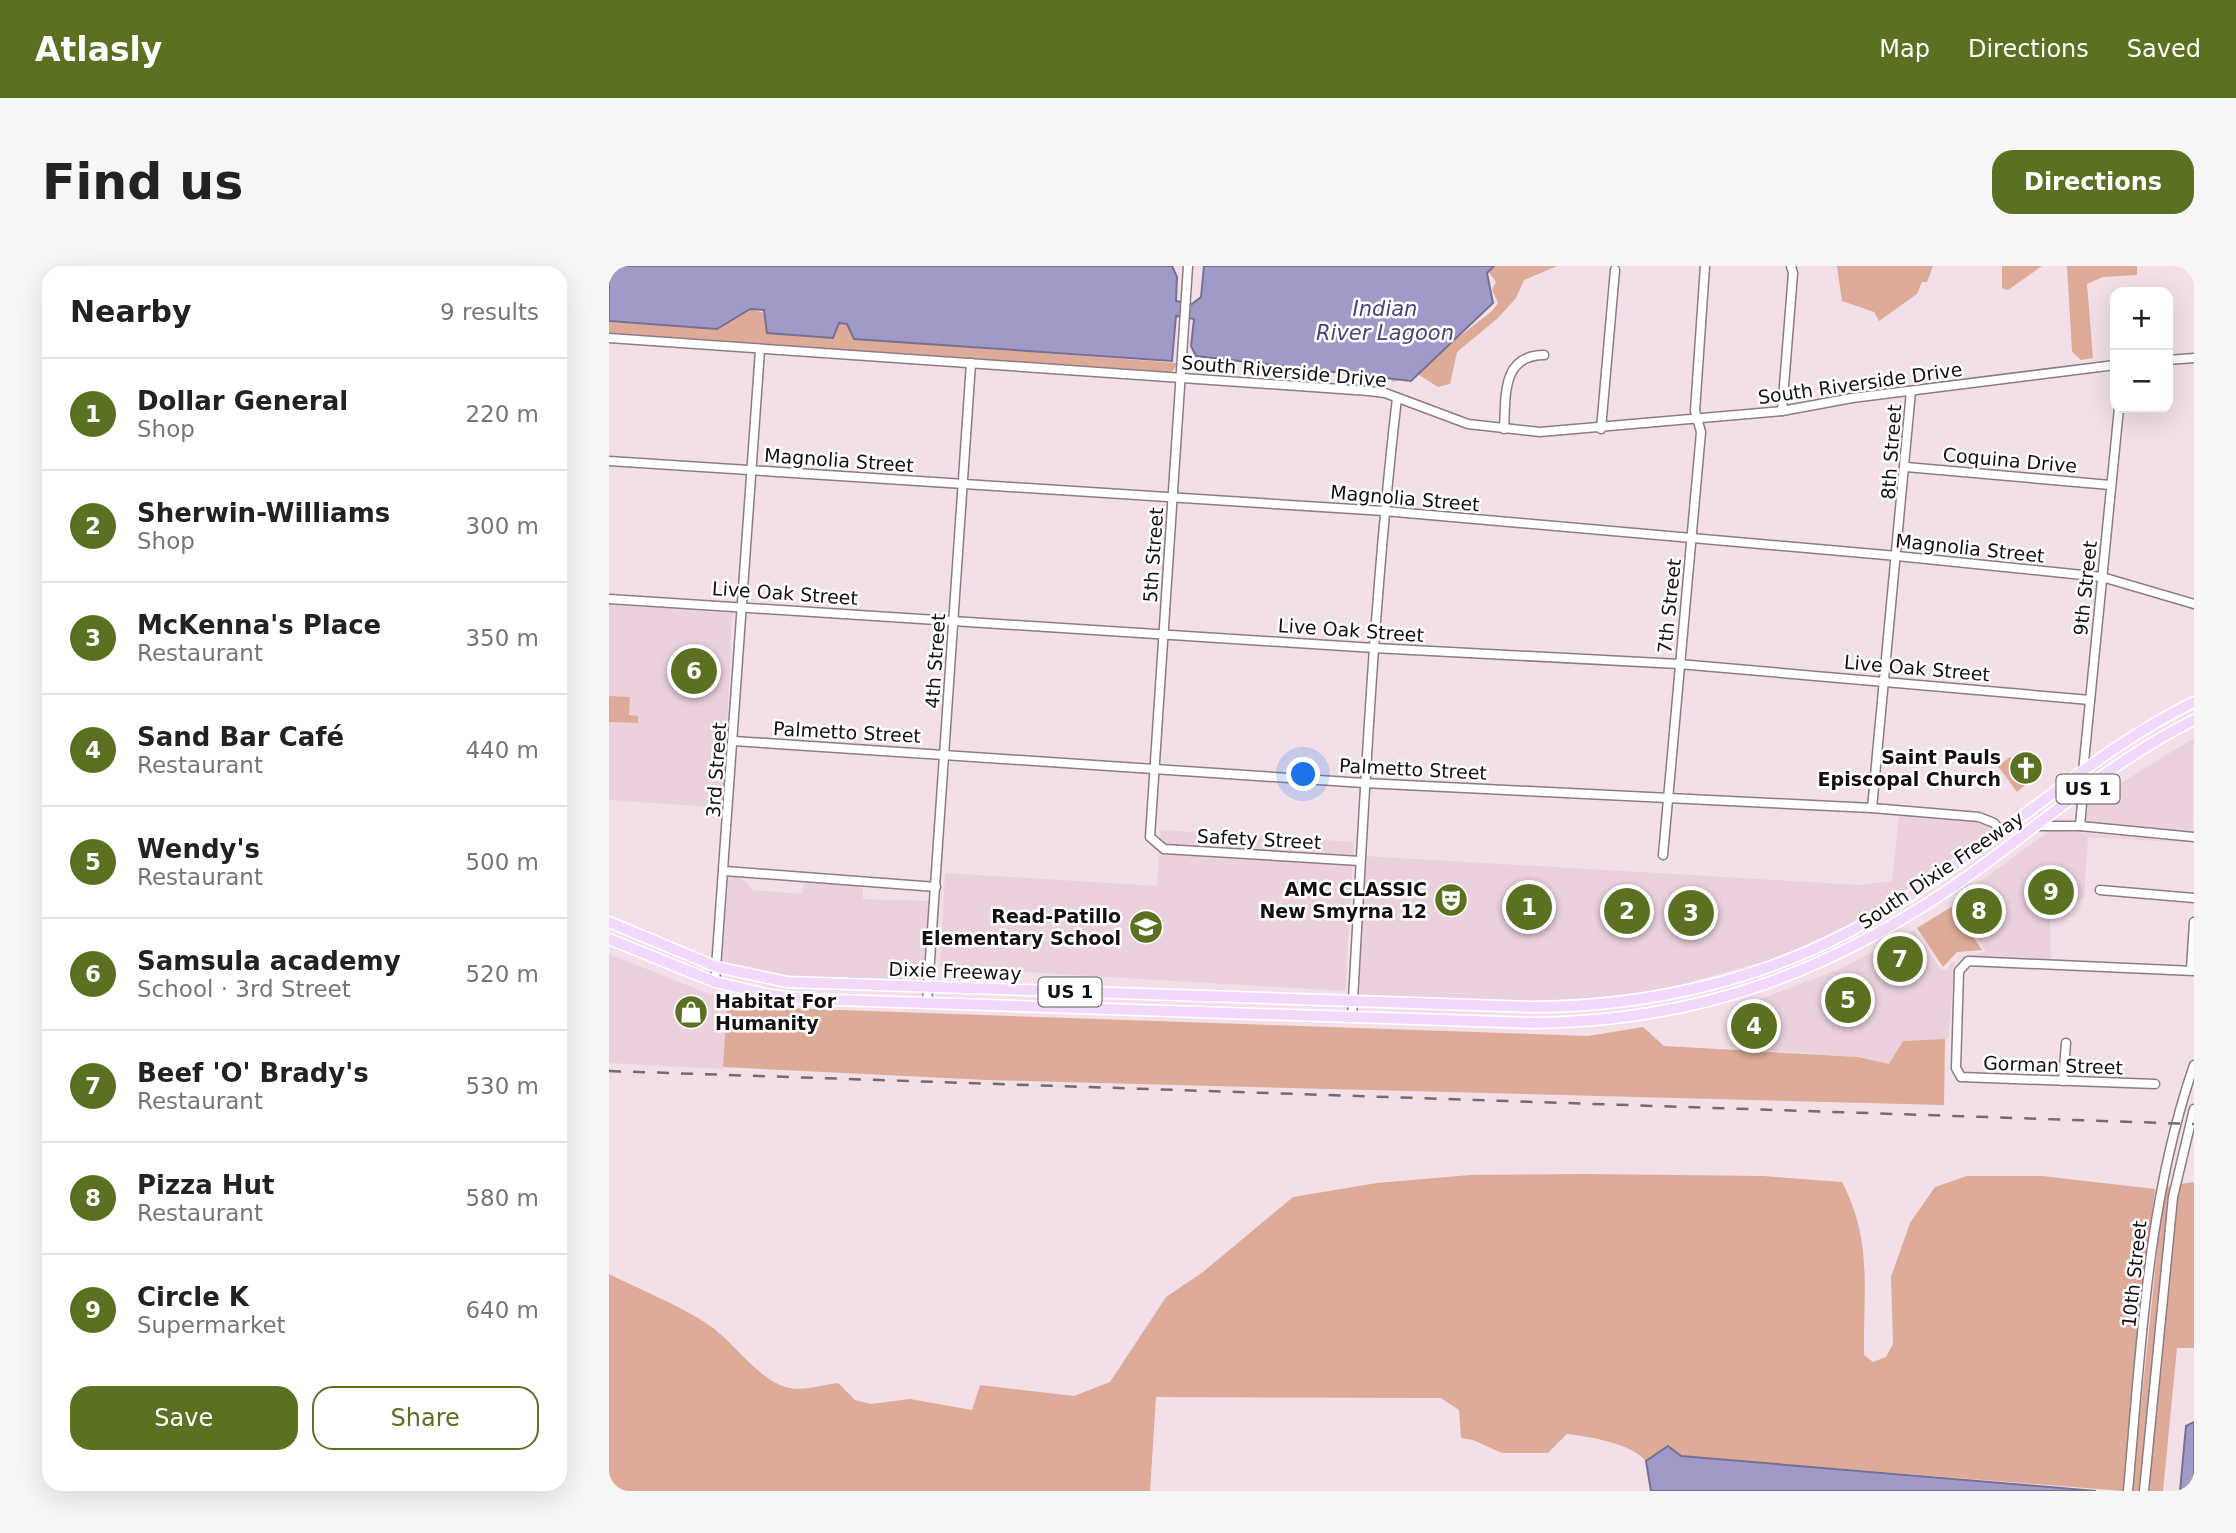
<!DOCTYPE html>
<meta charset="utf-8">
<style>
body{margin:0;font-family:"DejaVu Sans",sans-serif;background:#f6f6f6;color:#222}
.controls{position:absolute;right:21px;top:21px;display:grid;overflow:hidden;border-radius:14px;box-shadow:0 7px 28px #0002}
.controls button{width:63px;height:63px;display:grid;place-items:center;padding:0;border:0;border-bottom:2px solid #e0e0e0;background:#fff;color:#222;font:35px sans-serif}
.you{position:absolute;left:695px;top:509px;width:24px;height:24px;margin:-18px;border:5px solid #fff;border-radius:50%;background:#1a73e8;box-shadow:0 0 0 10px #1a73e833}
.badge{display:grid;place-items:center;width:46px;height:46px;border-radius:50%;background:#5b7122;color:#fff;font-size:23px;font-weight:700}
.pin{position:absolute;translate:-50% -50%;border:4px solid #fff;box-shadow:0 2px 7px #0006}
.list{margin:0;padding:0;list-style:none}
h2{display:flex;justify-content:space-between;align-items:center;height:91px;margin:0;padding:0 28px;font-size:30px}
h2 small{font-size:23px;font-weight:400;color:#767676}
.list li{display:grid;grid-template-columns:46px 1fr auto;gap:21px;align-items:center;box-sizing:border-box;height:112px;padding:0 28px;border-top:2px solid #e0e0e0}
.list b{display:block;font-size:26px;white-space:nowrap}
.list p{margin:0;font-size:23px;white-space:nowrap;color:#767676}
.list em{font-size:23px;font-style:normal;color:#767676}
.actions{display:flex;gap:14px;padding:21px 28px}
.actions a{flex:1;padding:16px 0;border:2px solid #5b7122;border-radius:21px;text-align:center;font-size:24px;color:#5b7122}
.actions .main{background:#5b7122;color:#fff}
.map{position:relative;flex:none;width:1585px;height:1225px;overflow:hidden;border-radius:21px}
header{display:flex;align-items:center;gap:42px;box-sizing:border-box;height:98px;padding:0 35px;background:#5b7122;color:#fff}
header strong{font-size:33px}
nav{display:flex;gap:38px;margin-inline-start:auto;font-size:24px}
.intro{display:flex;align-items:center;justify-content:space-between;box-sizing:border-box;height:168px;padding:0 42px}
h1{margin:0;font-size:49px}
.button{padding:18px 32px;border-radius:21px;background:#5b7122;color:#fff;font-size:24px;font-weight:700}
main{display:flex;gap:42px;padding:0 42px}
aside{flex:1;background:#fff;border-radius:21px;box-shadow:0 7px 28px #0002}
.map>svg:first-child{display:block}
.built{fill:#ebd1de}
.green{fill:#deab98}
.water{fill:#a09ac9;stroke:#767092;stroke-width:2}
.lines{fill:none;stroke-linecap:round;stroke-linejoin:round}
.minor-casing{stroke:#8d7c85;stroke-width:11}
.major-casing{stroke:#fff;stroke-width:13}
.minor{stroke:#fff;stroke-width:8}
.major{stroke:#f2d8fa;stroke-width:10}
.rail{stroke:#756a6f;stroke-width:2.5;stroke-dasharray:12 12;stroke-linecap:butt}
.labels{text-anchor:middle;stroke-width:5;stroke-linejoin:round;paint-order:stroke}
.shield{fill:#fff;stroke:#5b5759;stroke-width:2}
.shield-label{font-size:18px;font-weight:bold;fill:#150f12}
.street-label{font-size:19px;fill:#150f12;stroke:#fff}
.poi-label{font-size:19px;font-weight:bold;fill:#150f12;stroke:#fff;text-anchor:end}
.water-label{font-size:21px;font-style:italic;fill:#4c407c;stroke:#fff}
</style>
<header>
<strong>Atlasly</strong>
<nav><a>Map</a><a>Directions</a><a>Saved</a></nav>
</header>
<div class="intro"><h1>Find us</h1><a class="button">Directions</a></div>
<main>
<aside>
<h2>Nearby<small>9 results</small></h2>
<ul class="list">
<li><span class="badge">1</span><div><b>Dollar General</b><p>Shop</p></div><em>220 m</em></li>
<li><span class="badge">2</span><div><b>Sherwin-Williams</b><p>Shop</p></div><em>300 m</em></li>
<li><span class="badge">3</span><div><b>McKenna's Place</b><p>Restaurant</p></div><em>350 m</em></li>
<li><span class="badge">4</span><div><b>Sand Bar Café</b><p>Restaurant</p></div><em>440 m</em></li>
<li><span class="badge">5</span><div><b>Wendy's</b><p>Restaurant</p></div><em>500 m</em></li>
<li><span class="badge">6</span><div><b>Samsula academy</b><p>School · 3rd Street</p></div><em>520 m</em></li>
<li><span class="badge">7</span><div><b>Beef 'O' Brady's</b><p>Restaurant</p></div><em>530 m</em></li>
<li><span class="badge">8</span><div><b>Pizza Hut</b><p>Restaurant</p></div><em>580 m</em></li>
<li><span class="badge">9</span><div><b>Circle K</b><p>Supermarket</p></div><em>640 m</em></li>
</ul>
<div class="actions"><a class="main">Save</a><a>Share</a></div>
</aside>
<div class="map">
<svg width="1585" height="1225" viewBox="0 0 1585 1225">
<rect width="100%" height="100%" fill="#f2dfe8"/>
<g class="built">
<polygon points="0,338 123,347 115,532 111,537 102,541 0,534"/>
<polygon points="1585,472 1584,567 1476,557 1478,538"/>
<polygon points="1290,548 1369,555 1385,563 1263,648 1171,691 1042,727 958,735 898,737 748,732 756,590 1251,619 1283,615"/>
<polygon points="552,564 745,576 736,725 331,701 336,607 548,620"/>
<polygon points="1442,564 1585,577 1479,571 1475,631 1441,654 1442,694 1347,692 1377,685 1347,638 1343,636"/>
<polygon points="120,609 131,610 144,624 193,628 195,615 254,619 254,633 321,635 314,716 174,711 112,698"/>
<polygon points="1305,664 1332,703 1337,704 1346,694 1339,773 1294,775 1280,798 1249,791 1138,783 1131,741 1231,703"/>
<polygon points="0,688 118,735 114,803 0,797"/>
</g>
<g class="green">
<polygon points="875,0 948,0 915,14 907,32 889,52 848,86 841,118 829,121 810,109 784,116 779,110 819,95 883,45 889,37 883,24 887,16"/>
<polygon points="1228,0 1324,0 1318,16 1313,16 1308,28 1270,55 1265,46 1233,35"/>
<polygon points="1393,0 1433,0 1399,24 1393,22"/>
<polygon points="1458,0 1528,0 1528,9 1494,11 1478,18 1484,92 1472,94 1463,86"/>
<polygon points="142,43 155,47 158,66 224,72 230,57 238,58 245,73 569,97 563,106 547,105 0,67 0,56 108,63"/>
<polygon points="0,430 21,431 20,449 29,450 29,457 0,456"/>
<polygon points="1401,491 1419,517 1408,526 1389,500"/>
<polygon points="1344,640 1373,684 1348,686 1334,701 1308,662"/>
<polygon points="118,735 143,741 979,770 1034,761 1055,780 1249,791 1280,798 1294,775 1336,773 1335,839 377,814 114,801"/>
<path d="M977,908L1154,910L1233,916C1264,976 1254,1024 1255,1089L1264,1096L1277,1091L1284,1078L1282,1011L1301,957L1326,921L1358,910H1433L1546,923L1514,1225L1072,1190L1059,1180L1037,1195C1021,1177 982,1171 958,1168L939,1187H893L864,1174L852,1172L850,1144L832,1132L547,1131L541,1225H0V1008C32,1024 67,1038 97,1057C124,1074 145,1110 176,1121C193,1126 212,1119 229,1117L246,1134L262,1138L301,1133L363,1144L371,1119L465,1130L501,1116L557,1031L594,1006L684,931L768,917L861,909Z"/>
<polygon points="1585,916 1585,1082 1568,1082 1554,1225 1539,1225 1568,932 1571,918"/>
<polygon points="1561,920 1530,1225 1523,1225 1555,921"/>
</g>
<g class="water">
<polygon points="0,0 563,0 568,11 567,35 583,38 592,31 595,0 885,0 878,7 884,37 802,115 587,90 582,80 585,53 567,50 563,95 245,73 238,58 230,57 224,72 158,67 155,44 141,43 108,63 0,55"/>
<polygon points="1585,1156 1585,1225 1571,1225 1577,1160"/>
<polygon points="1059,1180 1072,1190 1487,1225 1042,1225 1037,1195"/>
</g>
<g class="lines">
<g class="minor-casing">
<g id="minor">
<polyline points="579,0 541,571 555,583 751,595"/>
<polyline points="0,72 760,125 776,127 859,158 931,166 1173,145 1243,132 1506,99"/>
<polyline points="1559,94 1585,92"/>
<polyline points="1173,145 1184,7 1182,0"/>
<path d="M895,163C897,131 892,89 935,89"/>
<polyline points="992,163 1006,4"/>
<polyline points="0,195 775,245 1288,290 1493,311 1585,338"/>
<polyline points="1297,201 1501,219"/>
<polyline points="0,333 765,382 1070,398 1481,434"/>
<polyline points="125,475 755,517 1263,542 1370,551 1385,557 1392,565"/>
<polyline points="1474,506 1510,142"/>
<polyline points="1263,542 1302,125"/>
<polyline points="1428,560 1471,560 1585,571"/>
<polyline points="1471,560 1474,526"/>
<polyline points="1054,589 1092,166 1086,145 1096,0"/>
<polyline points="116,605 327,621"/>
<polyline points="1491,624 1585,632"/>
<polyline points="1582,704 1585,656"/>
<polyline points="106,716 151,84"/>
<polyline points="318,737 362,97"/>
<path d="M743,751C755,544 764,338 788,132"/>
<polyline points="1454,815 1457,777"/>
<polyline points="1546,818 1352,811 1347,802 1350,705 1359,695 1585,705"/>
<path d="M1519,1225C1532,1082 1538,935 1585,799"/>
<polyline points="1535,1225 1564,931 1585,843"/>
</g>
</g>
<g class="major-casing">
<g id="major">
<path d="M0,656L108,701L178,716L921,741C1041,741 1161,713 1265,652C1311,626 1353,594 1396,563C1457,518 1517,469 1585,436"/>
<path d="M0,673L106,716L161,729L197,733L922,757C1092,756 1229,704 1366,605C1437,554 1506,493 1585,454"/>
</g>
</g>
<use href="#minor" class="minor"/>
<use href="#major" class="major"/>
<polyline class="rail" points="0,805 1585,858"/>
</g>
<defs>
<g id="church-disc" transform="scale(1.75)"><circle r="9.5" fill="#5b7122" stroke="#fff"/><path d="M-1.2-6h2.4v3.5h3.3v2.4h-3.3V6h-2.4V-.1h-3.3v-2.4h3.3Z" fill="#fff"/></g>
<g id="theatre-disc" transform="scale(1.75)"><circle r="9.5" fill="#5b7122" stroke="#fff"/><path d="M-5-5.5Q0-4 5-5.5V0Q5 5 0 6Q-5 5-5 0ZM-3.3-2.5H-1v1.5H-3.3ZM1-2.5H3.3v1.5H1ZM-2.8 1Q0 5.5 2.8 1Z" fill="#fff"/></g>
<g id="school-disc" transform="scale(1.75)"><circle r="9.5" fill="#5b7122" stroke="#fff"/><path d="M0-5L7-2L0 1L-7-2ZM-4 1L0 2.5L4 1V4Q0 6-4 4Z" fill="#fff"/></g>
<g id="shop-disc" transform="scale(1.75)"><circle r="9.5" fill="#5b7122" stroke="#fff"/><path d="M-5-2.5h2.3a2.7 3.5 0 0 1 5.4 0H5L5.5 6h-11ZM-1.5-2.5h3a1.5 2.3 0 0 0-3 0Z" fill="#fff"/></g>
</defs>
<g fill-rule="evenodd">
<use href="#church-disc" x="1417" y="502"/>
<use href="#theatre-disc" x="842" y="634"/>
<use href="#school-disc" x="537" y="661"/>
<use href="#shop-disc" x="82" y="746"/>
</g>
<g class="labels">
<g class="shield">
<rect x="1447.5" y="508.5" width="63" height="29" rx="5"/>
<rect x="429.5" y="711.5" width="63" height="29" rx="5"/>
</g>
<g class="shield-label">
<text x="1479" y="529">US 1</text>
<text x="461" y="732">US 1</text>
</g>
<g class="street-label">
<text transform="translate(675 105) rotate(5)" y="7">South Riverside Drive</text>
<text transform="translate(1251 117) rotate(-8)" y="7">South Riverside Drive</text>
<text transform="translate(1282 186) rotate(-86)" y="7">8th Street</text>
<text transform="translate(230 194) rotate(4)" y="7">Magnolia Street</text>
<text transform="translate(1401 194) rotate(5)" y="7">Coquina Drive</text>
<text transform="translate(796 232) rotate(5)" y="7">Magnolia Street</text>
<text transform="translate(1361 282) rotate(6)" y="7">Magnolia Street</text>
<text transform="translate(544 289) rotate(-86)" y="7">5th Street</text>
<text transform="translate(1476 322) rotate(-84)" y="7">9th Street</text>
<text transform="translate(176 327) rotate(4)" y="7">Live Oak Street</text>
<text transform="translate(1060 340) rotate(-84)" y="7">7th Street</text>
<text transform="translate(742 364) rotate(4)" y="7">Live Oak Street</text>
<text transform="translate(326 395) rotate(-86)" y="7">4th Street</text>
<text transform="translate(1308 402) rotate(5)" y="7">Live Oak Street</text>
<text transform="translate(238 466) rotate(3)" y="7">Palmetto Street</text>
<text transform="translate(804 503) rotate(3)" y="7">Palmetto Street</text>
<text transform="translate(107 504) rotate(-86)" y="7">3rd Street</text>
<text transform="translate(650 573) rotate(3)" y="7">Safety Street</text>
<text transform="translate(1332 604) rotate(-34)" y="7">South Dixie Freeway</text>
<text transform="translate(346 705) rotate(2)" y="7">Dixie Freeway</text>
<text transform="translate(1444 799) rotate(2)" y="7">Gorman Street</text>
<text transform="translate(1525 1008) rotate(-84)" y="7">10th Street</text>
</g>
<g class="poi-label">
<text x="1392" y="498">Saint Pauls<tspan x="1392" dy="22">Episcopal Church</tspan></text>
<text x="818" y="630">AMC CLASSIC<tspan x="818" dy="22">New Smyrna 12</tspan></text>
<text x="512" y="657">Read-Patillo<tspan x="512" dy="22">Elementary School</tspan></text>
<text x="106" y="742" text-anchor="start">Habitat For<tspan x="106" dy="22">Humanity</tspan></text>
</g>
<g class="water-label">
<text x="776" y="50">Indian<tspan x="776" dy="24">River Lagoon</tspan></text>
</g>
</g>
</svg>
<div class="controls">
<button>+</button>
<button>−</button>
</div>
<div class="you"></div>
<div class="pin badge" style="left:920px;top:641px">1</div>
<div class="pin badge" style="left:1018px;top:645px">2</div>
<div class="pin badge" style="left:1082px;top:647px">3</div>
<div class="pin badge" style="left:1145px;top:760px">4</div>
<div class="pin badge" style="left:1239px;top:734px">5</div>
<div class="pin badge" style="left:85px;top:405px">6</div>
<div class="pin badge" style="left:1291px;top:693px">7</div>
<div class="pin badge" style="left:1370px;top:645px">8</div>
<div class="pin badge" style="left:1442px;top:626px">9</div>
</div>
</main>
